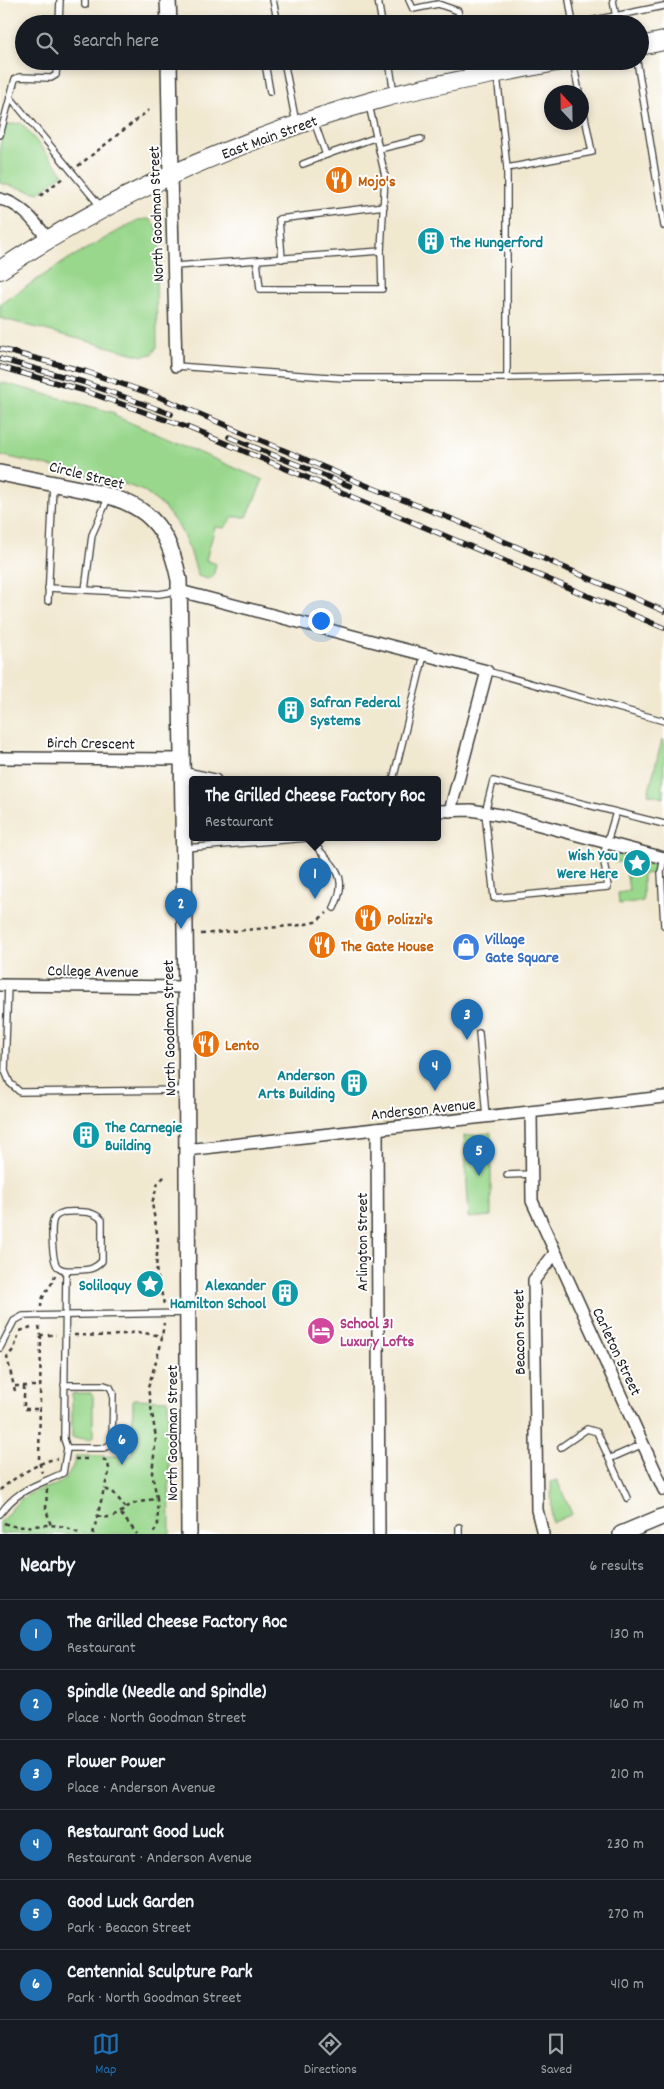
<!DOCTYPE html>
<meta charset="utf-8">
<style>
body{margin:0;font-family:Dekko,sans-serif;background:#20242c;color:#f1f3f6}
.compass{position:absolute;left:544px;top:85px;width:45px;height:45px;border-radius:50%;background:#171b24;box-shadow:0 2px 8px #0003;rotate:338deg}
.you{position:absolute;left:320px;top:620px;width:18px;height:18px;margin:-12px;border:4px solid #fff;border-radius:50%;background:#1a73e8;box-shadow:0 0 0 8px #1a73e833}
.badge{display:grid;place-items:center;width:32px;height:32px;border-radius:50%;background:#1f6fb2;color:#fff;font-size:16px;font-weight:700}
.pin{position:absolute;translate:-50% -41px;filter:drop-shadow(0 1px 2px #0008)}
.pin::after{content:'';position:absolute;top:26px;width:18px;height:15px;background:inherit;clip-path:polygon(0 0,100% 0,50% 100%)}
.popup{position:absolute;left:189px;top:776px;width:252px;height:65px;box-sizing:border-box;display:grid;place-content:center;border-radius:5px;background:#171b24;filter:drop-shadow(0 1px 4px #0005);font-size:16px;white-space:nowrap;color:#9ea1a6}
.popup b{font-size:19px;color:#f1f3f6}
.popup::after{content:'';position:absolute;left:50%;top:100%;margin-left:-10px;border:10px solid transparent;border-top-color:#171b24}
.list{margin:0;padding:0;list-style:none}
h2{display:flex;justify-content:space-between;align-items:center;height:65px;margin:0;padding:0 20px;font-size:21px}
h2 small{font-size:16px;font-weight:400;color:#9ea1a6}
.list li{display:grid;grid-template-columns:32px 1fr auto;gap:15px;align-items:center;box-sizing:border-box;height:70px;padding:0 20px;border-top:1px solid #363941}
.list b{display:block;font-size:19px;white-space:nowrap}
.list p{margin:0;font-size:16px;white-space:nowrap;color:#9ea1a6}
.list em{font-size:16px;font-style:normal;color:#9ea1a6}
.icon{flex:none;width:28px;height:28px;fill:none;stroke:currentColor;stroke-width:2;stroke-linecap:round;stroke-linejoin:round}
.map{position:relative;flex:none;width:664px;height:1534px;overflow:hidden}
.search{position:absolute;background:#171b24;box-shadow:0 2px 8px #0003;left:15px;right:15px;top:15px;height:55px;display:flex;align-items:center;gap:12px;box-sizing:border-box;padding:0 18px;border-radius:28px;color:#9ea1a6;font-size:19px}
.sheet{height:485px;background:#171b24}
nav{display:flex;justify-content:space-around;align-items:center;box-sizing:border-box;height:70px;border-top:1px solid #363941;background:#171b24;font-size:14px;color:#9ea1a6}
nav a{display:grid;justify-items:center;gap:2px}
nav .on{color:#1f6fb2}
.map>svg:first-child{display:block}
.green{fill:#99d78c;stroke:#5a7a54}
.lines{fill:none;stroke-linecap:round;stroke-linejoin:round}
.lane-casing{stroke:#3c3b37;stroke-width:8}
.street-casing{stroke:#3c3b37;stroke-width:14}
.secondary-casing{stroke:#3c3b37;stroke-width:18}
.primary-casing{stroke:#3c3b37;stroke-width:20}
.path{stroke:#3c3b37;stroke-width:2.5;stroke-dasharray:4 4;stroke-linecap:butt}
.lane{stroke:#fff;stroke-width:5.5}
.street{stroke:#fff;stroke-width:11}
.secondary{stroke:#fff;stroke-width:15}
.primary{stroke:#fff;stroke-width:18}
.rail-casing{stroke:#1c1c1c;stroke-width:5.5}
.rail{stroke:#fff;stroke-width:4;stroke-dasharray:11;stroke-linecap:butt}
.labels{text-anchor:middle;stroke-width:4;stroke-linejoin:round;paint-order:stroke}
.street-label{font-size:16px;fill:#1c1c1c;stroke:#fff}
.food-label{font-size:16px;font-weight:bold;fill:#c56008;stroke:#fff;text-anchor:start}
.culture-label{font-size:16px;font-weight:bold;fill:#0d838f;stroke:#fff;text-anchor:end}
.shop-label{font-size:16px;font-weight:bold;fill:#366cbe;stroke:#fff;text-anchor:start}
.hotel-label{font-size:16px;font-weight:bold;fill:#b23c85;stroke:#fff;text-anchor:start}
</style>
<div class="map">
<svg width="664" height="1534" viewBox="0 0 664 1534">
<rect width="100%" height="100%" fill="#fff"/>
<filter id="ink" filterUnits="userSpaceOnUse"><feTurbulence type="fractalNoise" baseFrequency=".02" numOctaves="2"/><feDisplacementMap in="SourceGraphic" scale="10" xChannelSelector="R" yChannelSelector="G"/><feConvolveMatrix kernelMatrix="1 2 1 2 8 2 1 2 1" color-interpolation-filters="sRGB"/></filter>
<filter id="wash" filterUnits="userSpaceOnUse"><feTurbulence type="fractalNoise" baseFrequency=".0096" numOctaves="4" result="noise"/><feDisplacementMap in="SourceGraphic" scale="20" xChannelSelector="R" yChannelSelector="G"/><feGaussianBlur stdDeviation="1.12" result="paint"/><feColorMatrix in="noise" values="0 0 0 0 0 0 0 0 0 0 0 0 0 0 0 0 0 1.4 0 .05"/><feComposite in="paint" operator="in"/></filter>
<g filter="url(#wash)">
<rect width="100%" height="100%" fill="#f1e8d0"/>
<g class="green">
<polygon points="21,123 63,173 39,193 0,183 0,145 5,125"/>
<path d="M148,219C163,225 162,258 156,271L157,347L152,354L143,356L0,318V304L70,258L138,220Z"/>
<polygon points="0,382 115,413 115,416 263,480 247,517 233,517 224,528 215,527 206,560 216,564 213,577 208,579 198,576 190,550 179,527 163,506 143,491 119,482 0,455"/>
<polygon points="662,740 664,740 664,779 661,789 664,790 664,798 648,794"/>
<polygon points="620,853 653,864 654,873 643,874 643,901 619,904 618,893 629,891 625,862 614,862 614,856"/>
<polygon points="491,1133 491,1216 469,1218 464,1136"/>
<polygon points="74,1393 91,1393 93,1396 93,1437 90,1439 72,1438 72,1394"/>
<path d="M133,1399L168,1400L170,1534H0V1522C7,1516 12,1507 19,1501C45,1479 66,1497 76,1456H132Z"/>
<polygon points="557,1480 572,1514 552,1523 551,1482"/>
</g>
</g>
<g filter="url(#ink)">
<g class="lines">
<g class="lane-casing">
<g id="lane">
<polyline points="273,0 278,24"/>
<polyline points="378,0 382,24"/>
<polyline points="409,0 413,9 438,4 458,11 461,24"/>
<polyline points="569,0 573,24"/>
<polyline points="613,0 617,24"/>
<polyline points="85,5 85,0"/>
<polyline points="59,24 60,0"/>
<polyline points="575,24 664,6"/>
<polyline points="284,61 296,123"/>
<polyline points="389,61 394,94"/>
<polyline points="468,61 471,77"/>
<polyline points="573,61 579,92"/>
<polyline points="637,61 664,226"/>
<polyline points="497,75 507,168 592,152 582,102"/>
<polyline points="270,92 265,63 277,61"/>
<polyline points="10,97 101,207"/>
<polyline points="314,121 326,155 377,137"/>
<polyline points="0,135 15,79 19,77 51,78 56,75 57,61"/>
<polyline points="379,149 421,139"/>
<polyline points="303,164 326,155"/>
<polyline points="282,259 279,219 384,206"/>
<polyline points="257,261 260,289 382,289 381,251"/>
<polyline points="175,266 381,251 385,176 369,105"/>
<polyline points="176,366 343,378 507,378 507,168"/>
<polyline points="507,378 664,375"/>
<polyline points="48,588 159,594 178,591"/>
<polyline points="85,590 92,535 109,496"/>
<polyline points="48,601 53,485"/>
<polyline points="487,671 664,721"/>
<polyline points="393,780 424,655"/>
<polyline points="616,812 603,856 608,887 494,898 485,813 493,781 664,824"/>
<path d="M310,838C328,865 352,870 334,908"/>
<polyline points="185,848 308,838"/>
<polyline points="664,858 661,872 664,925"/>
<polyline points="8,985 5,1071 10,1083 20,1092 186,1090"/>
<polyline points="479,1033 486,1117"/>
<polyline points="507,1175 532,1174"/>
<path d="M65,1212C78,1212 92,1209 102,1220V1261C95,1269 89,1270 78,1270C71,1270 64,1272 58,1267C52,1263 51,1229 53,1221C55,1215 59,1214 65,1212Z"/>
<polyline points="0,1348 14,1321 23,1316 188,1313"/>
<polyline points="64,1385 104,1385 110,1387 113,1393 112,1440 110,1445 104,1448 67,1448 64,1439 66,1271"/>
<polyline points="561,1447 587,1429 597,1432 627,1498"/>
<polyline points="609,1459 643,1444"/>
<path d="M0,1514C19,1488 36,1486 63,1473L67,1448"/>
<polyline points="459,1527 459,1534"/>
</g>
</g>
<g class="street-casing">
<g id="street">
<polyline points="171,174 176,366"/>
<path d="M0,199C22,204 35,222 48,239"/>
<polyline points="180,591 487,671 450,811"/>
<polyline points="0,758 182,759"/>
<polyline points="182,773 215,780"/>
<polyline points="438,811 471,810 506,816 664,858"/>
<polyline points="0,985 186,987"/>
<polyline points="531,1112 532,1201 664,1490"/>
<polyline points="377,1129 379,1534"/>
<polyline points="186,1150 664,1097"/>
<polyline points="543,1534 537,1510 534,1280 555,1253"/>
</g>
</g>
<g class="secondary-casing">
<g id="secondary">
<polyline points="168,0 169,24"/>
<polyline points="169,61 171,174"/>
<path d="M0,473C25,478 50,483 75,488C137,500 166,514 179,580L186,987L189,1534"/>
<polyline points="621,1534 664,1516"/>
</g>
</g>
<g class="primary-casing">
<g id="primary">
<polyline points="640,46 664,41"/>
<path d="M0,270C117,192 247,136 383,98C441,82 502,73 561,61"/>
</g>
</g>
<g class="path">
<polyline points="78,166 149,110"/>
<polyline points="40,196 64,177"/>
<polyline points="201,934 301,925 315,922 327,913"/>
<polyline points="164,1304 156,1269 158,1239 152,1203 158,1183 165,1176"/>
<path d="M41,1307C41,1293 52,1288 55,1275"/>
<polyline points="39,1326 41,1335 56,1335"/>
<polyline points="20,1331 31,1327"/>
<polyline points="41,1335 39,1461 42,1473"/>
<polyline points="74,1335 110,1336 138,1332 162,1336"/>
<polyline points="15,1386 40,1386"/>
<polyline points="24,1386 24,1409 39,1409"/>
<polyline points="15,1391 7,1357 14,1349 18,1336"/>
<polyline points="75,1459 90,1459"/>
<path d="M103,1459C114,1466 107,1478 104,1489"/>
<polyline points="47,1489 46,1509 51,1526"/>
<path d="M0,1490C11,1480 43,1459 57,1459"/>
<polyline points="157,1498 152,1473 156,1438 148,1388 161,1344 164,1323"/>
<polyline points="121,1514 137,1534"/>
<path d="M97,1516C111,1519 117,1516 126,1508C133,1502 148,1501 157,1498L158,1524L153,1534"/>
<path d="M4,1523C28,1534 48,1515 80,1534"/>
<polyline points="93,1534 104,1489 113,1492 126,1508"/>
</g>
<use href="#lane" class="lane"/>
<use href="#street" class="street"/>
<use href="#secondary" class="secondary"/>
<use href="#primary" class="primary"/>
<g class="rail-casing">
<g id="rail">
<polyline points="0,349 87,372 157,396 370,487 457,521 664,611"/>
<polyline points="0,359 83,382 171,414"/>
<polyline points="0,367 82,390 189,428 664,628"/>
<polyline points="229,437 350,486"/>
</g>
</g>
<use href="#rail" class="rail"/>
</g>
</g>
<defs>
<g id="restaurant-disc" transform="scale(1.4375)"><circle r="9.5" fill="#e8710a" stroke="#fff"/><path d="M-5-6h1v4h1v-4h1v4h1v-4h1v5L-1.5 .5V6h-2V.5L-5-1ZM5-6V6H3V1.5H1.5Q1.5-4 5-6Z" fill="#fff"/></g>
<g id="building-disc" transform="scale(1.4375)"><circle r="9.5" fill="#0f9aa8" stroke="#fff"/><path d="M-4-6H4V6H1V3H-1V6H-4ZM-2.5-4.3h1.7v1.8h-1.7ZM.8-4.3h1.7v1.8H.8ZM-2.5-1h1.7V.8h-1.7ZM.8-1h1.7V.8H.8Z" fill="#fff"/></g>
<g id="sight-disc" transform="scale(1.4375)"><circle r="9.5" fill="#0f9aa8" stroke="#fff"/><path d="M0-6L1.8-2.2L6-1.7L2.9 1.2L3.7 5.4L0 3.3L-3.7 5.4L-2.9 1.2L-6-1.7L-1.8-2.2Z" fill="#fff"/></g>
<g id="shop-disc" transform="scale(1.4375)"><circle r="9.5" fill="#3f7fe0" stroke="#fff"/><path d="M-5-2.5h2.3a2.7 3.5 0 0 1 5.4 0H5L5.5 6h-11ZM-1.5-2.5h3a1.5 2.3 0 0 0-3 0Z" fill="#fff"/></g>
<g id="hotel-disc" transform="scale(1.4375)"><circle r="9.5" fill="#d1479c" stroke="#fff"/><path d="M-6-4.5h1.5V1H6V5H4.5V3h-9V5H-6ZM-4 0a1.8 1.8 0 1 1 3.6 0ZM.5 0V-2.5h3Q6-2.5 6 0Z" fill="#fff"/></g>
</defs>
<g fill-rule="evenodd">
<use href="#restaurant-disc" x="339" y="180"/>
<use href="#building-disc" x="431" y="241"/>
<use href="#building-disc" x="291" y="710"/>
<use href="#sight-disc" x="637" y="863"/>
<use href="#restaurant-disc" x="368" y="918"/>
<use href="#restaurant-disc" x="322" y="945"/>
<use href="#shop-disc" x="466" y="947"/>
<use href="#restaurant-disc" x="206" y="1044"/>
<use href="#building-disc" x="354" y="1083"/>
<use href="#building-disc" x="86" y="1135"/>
<use href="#sight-disc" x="150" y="1284"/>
<use href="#building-disc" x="285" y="1293"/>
<use href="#hotel-disc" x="321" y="1331"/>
</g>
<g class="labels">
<g class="street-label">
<text transform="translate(269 136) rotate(-20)" y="6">East Main Street</text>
<text transform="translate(155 214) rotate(-92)" y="6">North Goodman Street</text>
<text transform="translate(87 474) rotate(14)" y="6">Circle Street</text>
<text transform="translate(91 742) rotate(1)" y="6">Birch Crescent</text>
<text transform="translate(93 970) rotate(1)" y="6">College Avenue</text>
<text transform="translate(168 1028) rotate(-91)" y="6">North Goodman Street</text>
<text transform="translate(423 1108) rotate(-6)" y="6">Anderson Avenue</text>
<text transform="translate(361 1242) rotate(-90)" y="6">Arlington Street</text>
<text transform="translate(518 1332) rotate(-91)" y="6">Beacon Street</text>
<text transform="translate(618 1351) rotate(65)" y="6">Carleton Street</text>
<text transform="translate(171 1433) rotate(-90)" y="6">North Goodman Street</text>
</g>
<g class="food-label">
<text x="358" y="186">Mojo's</text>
<text x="387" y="924">Polizzi's</text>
<text x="341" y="951">The Gate House</text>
<text x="225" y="1050">Lento</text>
</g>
<g class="culture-label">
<text x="450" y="247" text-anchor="start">The Hungerford</text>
<text x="310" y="707" text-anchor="start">Safran Federal<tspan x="310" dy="18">Systems</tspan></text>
<text x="618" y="860">Wish You<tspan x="618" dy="18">Were Here</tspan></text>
<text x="335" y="1080">Anderson<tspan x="335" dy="18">Arts Building</tspan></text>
<text x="105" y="1132" text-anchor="start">The Carnegie<tspan x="105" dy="18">Building</tspan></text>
<text x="131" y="1290">Soliloquy</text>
<text x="266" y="1290">Alexander<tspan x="266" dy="18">Hamilton School</tspan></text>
</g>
<g class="shop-label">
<text x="485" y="944">Village<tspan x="485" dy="18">Gate Square</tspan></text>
</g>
<g class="hotel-label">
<text x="340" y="1328">School 31<tspan x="340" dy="18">Luxury Lofts</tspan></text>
</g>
</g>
</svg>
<svg class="compass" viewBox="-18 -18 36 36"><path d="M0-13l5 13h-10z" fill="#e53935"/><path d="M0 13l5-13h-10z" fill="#9ea1a6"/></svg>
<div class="you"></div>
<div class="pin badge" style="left:315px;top:899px">1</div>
<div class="popup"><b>The Grilled Cheese Factory Roc</b>Restaurant</div>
<div class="pin badge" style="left:181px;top:929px">2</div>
<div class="pin badge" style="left:467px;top:1040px">3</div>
<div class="pin badge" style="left:435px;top:1091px">4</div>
<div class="pin badge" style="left:479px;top:1176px">5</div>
<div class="pin badge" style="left:122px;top:1465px">6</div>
<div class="search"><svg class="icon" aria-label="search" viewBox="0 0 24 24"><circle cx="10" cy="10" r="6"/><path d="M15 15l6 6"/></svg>Search here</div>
</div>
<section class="sheet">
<h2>Nearby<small>6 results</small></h2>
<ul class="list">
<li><span class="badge">1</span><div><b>The Grilled Cheese Factory Roc</b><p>Restaurant</p></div><em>130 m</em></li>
<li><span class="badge">2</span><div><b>Spindle (Needle and Spindle)</b><p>Place · North Goodman Street</p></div><em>160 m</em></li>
<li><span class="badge">3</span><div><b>Flower Power</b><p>Place · Anderson Avenue</p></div><em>210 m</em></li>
<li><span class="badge">4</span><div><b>Restaurant Good Luck</b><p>Restaurant · Anderson Avenue</p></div><em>230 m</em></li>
<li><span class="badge">5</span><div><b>Good Luck Garden</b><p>Park · Beacon Street</p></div><em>270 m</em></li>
<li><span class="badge">6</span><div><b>Centennial Sculpture Park</b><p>Park · North Goodman Street</p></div><em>410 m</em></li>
</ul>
</section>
<nav>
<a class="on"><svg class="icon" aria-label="map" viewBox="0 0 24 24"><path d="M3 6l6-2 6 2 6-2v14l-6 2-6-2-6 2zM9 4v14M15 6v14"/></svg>Map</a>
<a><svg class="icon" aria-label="directions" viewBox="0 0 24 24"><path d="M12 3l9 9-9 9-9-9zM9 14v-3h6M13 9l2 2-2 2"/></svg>Directions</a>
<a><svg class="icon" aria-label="saved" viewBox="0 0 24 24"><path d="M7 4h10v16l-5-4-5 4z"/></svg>Saved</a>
</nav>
